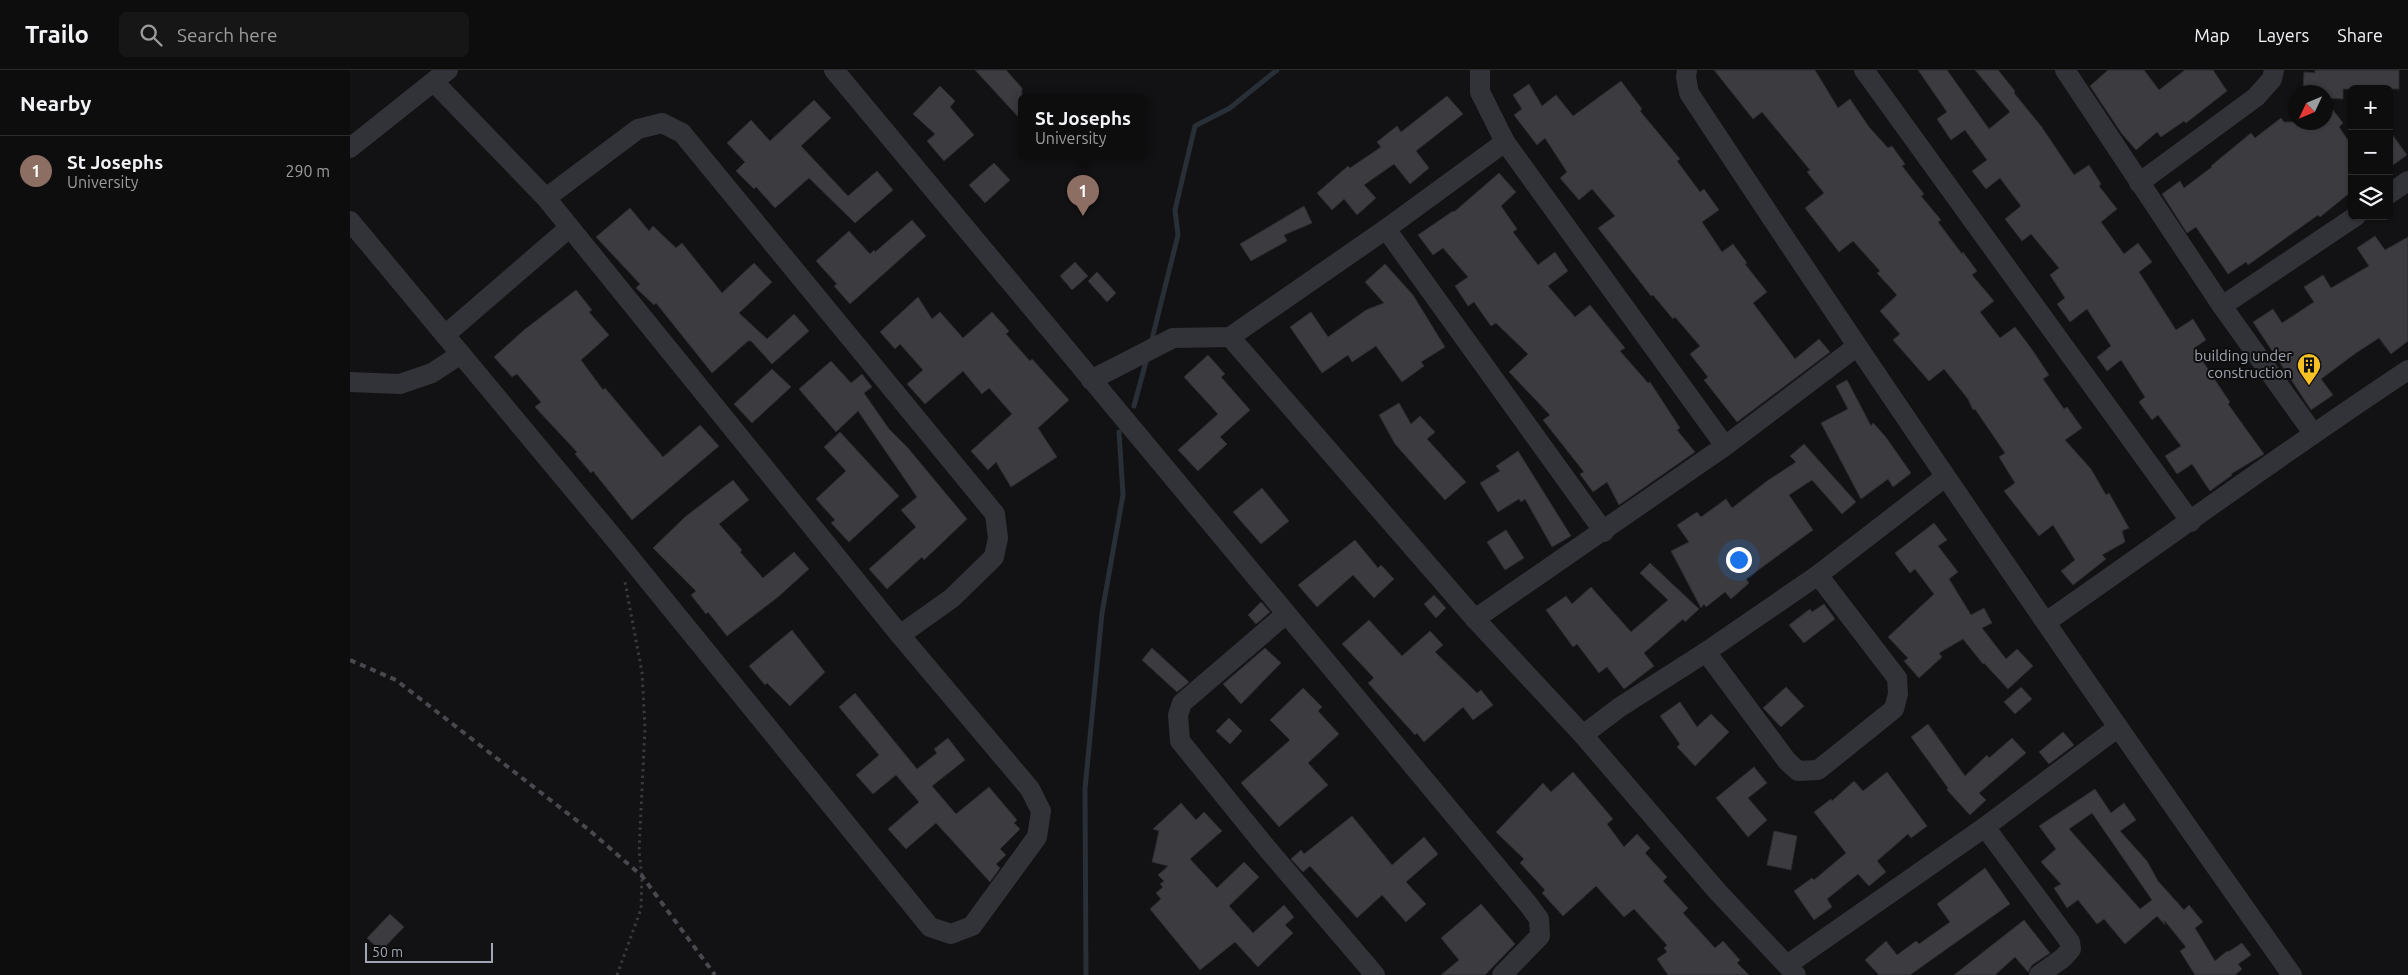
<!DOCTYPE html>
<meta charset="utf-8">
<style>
body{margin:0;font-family:Ubuntu,sans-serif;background:#171617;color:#f1f3f6}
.controls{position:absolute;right:15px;top:15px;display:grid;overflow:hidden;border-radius:8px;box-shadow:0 1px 4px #0004}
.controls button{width:45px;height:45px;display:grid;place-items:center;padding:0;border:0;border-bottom:1px solid #2e2d2e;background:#0e0d0e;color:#f1f3f6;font:25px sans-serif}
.compass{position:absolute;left:1938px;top:15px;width:45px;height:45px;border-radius:50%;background:#0e0d0e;box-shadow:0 1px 4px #0004;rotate:226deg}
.scale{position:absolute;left:15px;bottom:12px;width:128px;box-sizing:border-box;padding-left:5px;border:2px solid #a2a6b4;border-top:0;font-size:14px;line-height:18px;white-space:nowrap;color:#a2a6b4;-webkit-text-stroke:4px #0d0d0e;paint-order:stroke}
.you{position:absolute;left:1388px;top:489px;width:18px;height:18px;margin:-12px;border:4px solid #fff;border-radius:50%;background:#1a73e8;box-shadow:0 0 0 8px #1a73e833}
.badge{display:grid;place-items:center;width:32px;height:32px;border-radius:50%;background:#2563eb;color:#fff;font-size:16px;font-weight:700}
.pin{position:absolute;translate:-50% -41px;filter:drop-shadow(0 1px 2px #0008)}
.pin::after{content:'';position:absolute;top:26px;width:18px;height:15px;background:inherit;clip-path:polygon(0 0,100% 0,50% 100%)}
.popup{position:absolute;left:668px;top:24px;width:130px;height:65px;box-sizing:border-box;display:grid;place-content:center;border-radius:8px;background:#0e0d0e;filter:drop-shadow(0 1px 4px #0005);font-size:16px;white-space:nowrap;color:#9b9c9e}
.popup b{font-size:19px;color:#f1f3f6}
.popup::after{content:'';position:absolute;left:50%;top:100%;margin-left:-10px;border:10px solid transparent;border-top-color:#0e0d0e}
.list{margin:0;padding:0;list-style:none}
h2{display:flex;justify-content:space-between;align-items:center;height:65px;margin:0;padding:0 20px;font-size:21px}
h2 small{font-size:16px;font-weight:400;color:#9b9c9e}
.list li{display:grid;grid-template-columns:32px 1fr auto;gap:15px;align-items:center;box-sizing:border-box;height:70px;padding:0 20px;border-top:1px solid #2e2d2e}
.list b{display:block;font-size:19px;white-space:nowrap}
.list p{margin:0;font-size:16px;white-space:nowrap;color:#9b9c9e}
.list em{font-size:16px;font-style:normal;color:#9b9c9e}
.icon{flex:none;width:28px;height:28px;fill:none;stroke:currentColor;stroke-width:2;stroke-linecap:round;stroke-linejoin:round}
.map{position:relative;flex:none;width:2058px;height:905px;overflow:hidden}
header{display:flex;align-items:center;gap:30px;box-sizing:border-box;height:70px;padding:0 25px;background:#0e0d0e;border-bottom:1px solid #2e2d2e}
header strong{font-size:24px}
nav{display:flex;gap:28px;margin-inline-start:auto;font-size:18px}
.search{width:350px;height:45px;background:#171617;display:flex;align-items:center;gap:12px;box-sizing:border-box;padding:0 18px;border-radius:8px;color:#9b9c9e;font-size:19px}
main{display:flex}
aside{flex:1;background:#0e0d0e}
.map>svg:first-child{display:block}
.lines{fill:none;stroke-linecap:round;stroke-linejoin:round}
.stream{stroke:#282f37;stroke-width:5}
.building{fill:#3c3b40;stroke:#2c2b2f;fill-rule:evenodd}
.path{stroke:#383a3f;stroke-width:3;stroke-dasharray:2.5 4;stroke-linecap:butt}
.street{stroke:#323338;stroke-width:20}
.rail{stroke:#47494f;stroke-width:4;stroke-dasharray:6 5;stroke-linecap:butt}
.labels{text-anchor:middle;stroke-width:4;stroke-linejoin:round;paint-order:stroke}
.poi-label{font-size:15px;fill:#a2a6b4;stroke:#0d0d0e;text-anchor:end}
</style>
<header>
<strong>Trailo</strong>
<div class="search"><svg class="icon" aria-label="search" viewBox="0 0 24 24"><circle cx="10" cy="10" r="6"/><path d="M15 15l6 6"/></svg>Search here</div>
<nav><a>Map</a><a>Layers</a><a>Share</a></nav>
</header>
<main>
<aside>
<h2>Nearby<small></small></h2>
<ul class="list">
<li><span class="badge" style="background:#8d6e63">1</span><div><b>St Josephs</b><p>University</p></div><em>290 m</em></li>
</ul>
</aside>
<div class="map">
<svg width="2058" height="905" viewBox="0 0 2058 905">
<rect width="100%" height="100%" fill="#121113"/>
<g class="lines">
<g class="stream">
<polyline points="801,273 828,165 825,140 845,56 880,38 927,0"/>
<polyline points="784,336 797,288"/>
<polyline points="736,905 735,719 752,543 773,425 769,362"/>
</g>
</g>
<g class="building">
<polygon points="625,0 656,0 672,18 672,51"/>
<polygon points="1364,0 1465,0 1488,38 1500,29 1519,57 1538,78 1542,76 1555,94 1552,96 1574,124 1571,126 1591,150 1588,152 1612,184 1613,182 1627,201 1622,205 1644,231 1630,242 1650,268 1665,257 1681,278 1699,305 1693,309 1714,339 1717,337 1732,358 1715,370 1741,399 1756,425 1759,423 1779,458 1772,461 1775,472 1752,485 1756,489 1723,515 1711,501 1725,490 1703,455 1689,466 1654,421 1665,413 1649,387 1655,383 1625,339 1623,340 1618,329 1594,299 1579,311 1543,270 1550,264 1530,241 1547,225 1527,203 1530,201 1503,171 1489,182 1455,138 1474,123 1457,102 1460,100 1412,42 1403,49"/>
<polygon points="1568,0 1597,0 1639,59 1660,42 1625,0 1648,0 1665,21 1664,23 1691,56 1724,105 1739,95 1751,114 1749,116 1767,139 1751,152 1774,184 1788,173 1802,192 1789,202 1826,260 1843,249 1856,270 1844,278 1875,325 1880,332 1878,334 1914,384 1881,404 1882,405 1860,421 1842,394 1827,404 1815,386 1831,376 1808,345 1802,350 1789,332 1795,327 1771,290 1757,301 1747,287 1761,276 1737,239 1720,252 1707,234 1715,228 1700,205 1709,198 1681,164 1672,171 1655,149 1671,136 1650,108 1636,119 1622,101 1637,90 1615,60 1601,70 1587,49 1597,42"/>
<polygon points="1758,0 1794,0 1809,20 1835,0 1863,0 1877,21 1836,53 1834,51 1811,67 1807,62 1786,80 1772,64 1740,16"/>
<polygon points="1965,0 2049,0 2049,19 1993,19 1993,29 1976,28 1976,22 1953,22 1954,2 1965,3"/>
<polygon points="1271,11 1292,39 1290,41 1330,89 1327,91 1350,122 1354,119 1369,140 1352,152 1372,182 1383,174 1397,193 1395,194 1417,222 1403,233 1445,289 1469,269 1480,282 1387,352 1354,310 1358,307 1340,284 1350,276 1325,247 1323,249 1303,225 1301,226 1248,158 1265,146 1242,119 1229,130 1210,108 1217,102 1195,68 1187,75 1164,45 1172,39 1163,25 1179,14 1192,36 1206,25 1223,46"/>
<polygon points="590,16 605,31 600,37 624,65 594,91 577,71 585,64 563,44"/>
<polygon points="1097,26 1113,44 1066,81 1079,98 1060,114 1044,94 1014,115 1026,128 1007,145 994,129 982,140 967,123 998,96 1000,98 1031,77 1027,72 1047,56 1051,62"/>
<polygon points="464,30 481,48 451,76 498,126 527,101 543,120 505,153 459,108 425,138 406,117 404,119 386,101 395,92 377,73 401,50 420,71"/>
<polygon points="1976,31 1993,53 1989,57 2002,76 2002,121 1970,147 1968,145 1898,195 1896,192 1878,204 1846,157 1837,163 1812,124 1830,111 1834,118 1862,97 1861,96 1901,63 1905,68 1931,48 1934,52 1976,52"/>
<polygon points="2039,60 2057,85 2039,98"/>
<polygon points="644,93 660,110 635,133 619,115"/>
<polygon points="1149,103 1166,122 1151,136 1167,159 1163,162 1188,195 1205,182 1218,201 1198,216 1225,247 1240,235 1275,278 1270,281 1298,313 1300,312 1330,358 1327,360 1345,382 1269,435 1257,412 1243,422 1230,404 1234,402 1193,350 1200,345 1159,302 1178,284 1146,253 1141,256 1124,232 1118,236 1105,216 1118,207 1093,178 1083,185 1068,165 1103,141 1104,142"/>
<polygon points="954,136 962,153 934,165 937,171 901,191 890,174"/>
<polygon points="280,138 299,161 303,156 326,178 332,173 372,223 404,193 422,212 389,243 417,269 444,244 459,261 422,294 401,271 398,271 362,303 306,233 304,235 286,218 290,214 246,167"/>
<polygon points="562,150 576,166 500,234 484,216 487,214 466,191 499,161 520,184 524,180 525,182"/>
<polygon points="2025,166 2035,180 2058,167 2058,271 2041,284 2029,268 2006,283 1971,309 1983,325 1961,340 1903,252 1923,239 1932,253 1964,232 1954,217 1973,205 1981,218 2019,196 2007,178"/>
<polygon points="725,192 738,206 722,220 710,206"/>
<polygon points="1035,194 1063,225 1095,277 1071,292 1074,296 1052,312 1026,276 1002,292 998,285 972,303 940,257 961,242 978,267 1016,240 1034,233 1015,212"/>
<polygon points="747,202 766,223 757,232 738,211"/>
<polygon points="226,220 242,240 239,242 259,265 231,290 253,320 255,318 313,387 350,355 369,376 282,450 243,401 241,403 225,384 227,382 185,337 191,332 167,304 162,307 144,287 174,260"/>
<polygon points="568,227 582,249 590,242 613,268 642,242 659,261 656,264 680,291 682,289 719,330 688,358 707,387 661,417 646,392 638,400 621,381 662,344 639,318 632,324 613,301 575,334 557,314 573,300 550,274 545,279 530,262"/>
<polygon points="858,285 875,304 871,307 900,340 870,367 877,374 848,401 828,380 868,344 834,307"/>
<polygon points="481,291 501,313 512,304 522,317 514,323 539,359 558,378 617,449 574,490 572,487 537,519 519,499 566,457 551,440 567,427 508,341 486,362 449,319"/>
<polygon points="422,299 441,317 402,353 384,334"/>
<polygon points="1497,310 1521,356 1523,353 1535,366 1561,403 1543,417 1538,409 1511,429 1471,353 1498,339 1486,316"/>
<polygon points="1049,333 1061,354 1070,346 1085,362 1077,369 1116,412 1095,430 1045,374 1029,345"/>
<polygon points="490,362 549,426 499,472 481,453 485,450 466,429 496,401 474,377"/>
<polygon points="1454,374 1506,432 1492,444 1462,410 1439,425 1463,460 1396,509 1399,513 1381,529 1375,522 1356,537 1354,534 1351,538 1321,481 1339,472 1327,455 1347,442 1351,447 1376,429 1382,438 1417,411 1446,392 1440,386"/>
<polygon points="1168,381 1221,466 1202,477 1175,429 1171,432 1169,429 1148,442 1130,413 1150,401 1146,396"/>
<polygon points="383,410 399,430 369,454 392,480 390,482 413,508 444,482 459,499 428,527 377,566 358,542 356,544 341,525 346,521 303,478 335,447"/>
<polygon points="912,418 939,451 911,474 883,442"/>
<polygon points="1584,453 1597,470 1588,476 1608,502 1599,509 1621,545 1634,538 1642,553 1632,558 1656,589 1667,579 1683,596 1658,619 1634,593 1633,594 1613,569 1589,583 1592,587 1569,608 1554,591 1558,588 1538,567 1584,524 1565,499 1560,503 1545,483"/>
<polygon points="1156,460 1174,488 1155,500 1137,472"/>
<polygon points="1005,470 1028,498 1031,495 1044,509 1024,528 1003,505 967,537 948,515"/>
<polygon points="1300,493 1349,539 1335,552 1333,549 1294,583 1304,596 1274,619 1257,597 1249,603 1227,574 1223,577 1196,540 1216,526 1222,534 1241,517 1281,562 1318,530 1290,503"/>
<polygon points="1084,525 1096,538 1086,548 1074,534"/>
<polygon points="911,532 920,542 906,554 898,545"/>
<polygon points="1474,534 1485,549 1454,573 1439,555 1460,539 1462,542"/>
<polygon points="1019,550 1052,586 1080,561 1093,575 1085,582 1127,623 1131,620 1143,635 1123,650 1113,637 1074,672 1067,663 1065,665 1018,613 1024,608 992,574"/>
<polygon points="442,560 475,602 440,636 417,613 415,615 399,596"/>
<polygon points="802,578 839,612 827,622 792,590"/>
<polygon points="915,578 931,593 891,634 873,614"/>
<polygon points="1436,617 1454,636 1431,657 1413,638"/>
<polygon points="1671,617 1682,629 1665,644 1654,632"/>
<polygon points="953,618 972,637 968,641 989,664 958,693 978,715 929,757 891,713 940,670 920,650"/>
<polygon points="505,623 567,699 587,683 584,679 598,668 615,690 582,716 606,744 639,717 667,750 664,753 670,759 650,779 656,785 646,794 650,798 640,812 586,753 556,779 538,759 569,732 546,705 523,724 506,705 529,685 489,637"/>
<polygon points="1330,632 1347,657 1361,644 1379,662 1345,696 1327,677 1330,674 1310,646"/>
<polygon points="879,648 892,661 880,674 866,661"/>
<polygon points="1578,654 1615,706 1637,685 1639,688 1662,668 1676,683 1629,723 1636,730 1620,745 1597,720 1598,718 1561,667"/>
<polygon points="1713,662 1724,675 1699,694 1689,682"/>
<polygon points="1404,697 1417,713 1398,728 1417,750 1398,767 1366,728"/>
<polygon points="1223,702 1263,749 1257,754 1274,777 1287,764 1300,778 1295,783 1317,807 1313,811 1338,838 1333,843 1365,878 1373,871 1390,890 1387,893 1399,905 1318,905 1307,889 1317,882 1314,878 1317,875 1284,839 1274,847 1246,816 1213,846 1192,823 1195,820 1170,793 1174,789 1146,762 1193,713 1201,722"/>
<polygon points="1537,702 1577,756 1561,768 1558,764 1527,791 1536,802 1519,816 1508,804 1477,829 1482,837 1464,850 1444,821 1462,808 1464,810 1496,783 1464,742 1481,729 1482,731 1504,711 1513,721"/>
<path d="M1745,719L1761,743L1774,733L1786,750L1770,761L1797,791L1808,811L1834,840L1839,835L1853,852L1845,858L1865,891L1877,881L1878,882L1892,873L1901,885L1888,894L1892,899L1885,905H1845L1830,881L1836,877L1814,850L1815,855L1807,846L1775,874L1754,849L1747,854L1728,830L1717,838L1704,818L1711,814L1691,792L1706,779L1689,756ZM1742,743L1802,830L1790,839L1719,759Z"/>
<polygon points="831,733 846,750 854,742 872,761 840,789 867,818 894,792 909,807 879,836 903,863 934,835 944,847 935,855 943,863 908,897 885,872 850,900 800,839 811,829 806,823 813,817 810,814 814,811 808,805 818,796 802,792 809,761 803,759"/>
<polygon points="1002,746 1042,795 1074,767 1088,784 1056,812 1076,834 1056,852 1032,825 1007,848 960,796 953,802 941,789 951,780 954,784"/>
<polygon points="1424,761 1447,766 1441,800 1417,795"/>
<polygon points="1635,798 1660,834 1560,905 1529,905 1515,890 1536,871 1547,885 1566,871 1569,874 1600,852 1587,834"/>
<polygon points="1131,834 1165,874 1135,905 1091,905 1109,890 1091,868"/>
<polygon points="40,844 54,857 31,881 17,868"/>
<polygon points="1674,850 1700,883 1682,895 1678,902 1665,887 1645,905 1604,905"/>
</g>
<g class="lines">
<polyline class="path" points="267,905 291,839 292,806 289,781 295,659 292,602 275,512"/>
<g class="street">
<polyline points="484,0 1178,834 1189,849 1190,866 1152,905"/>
<polyline points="1130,0 1130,22 1155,72 1375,376"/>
<path d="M1337,0L1336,7L1339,23C1535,321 1736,614 1942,905"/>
<polyline points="1514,0 1841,452"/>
<polyline points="1715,0 1872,236 1963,363"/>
<polyline points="0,78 98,0"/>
<polyline points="1789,113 1906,27 1922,9 1924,0"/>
<polyline points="2039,124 2058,111"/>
<polyline points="196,128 288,59 312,53 332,63 645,444 648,468 644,487 602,528 550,565"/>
<polyline points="0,151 268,473 580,857 601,864 622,856 687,767 691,741 680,719 550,565 196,128 84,12"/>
<polyline points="1036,159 1254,462"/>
<polyline points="1872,236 2006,146"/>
<polyline points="95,265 219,158"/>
<polyline points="880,267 1125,549 1233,665 1367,821 1446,905"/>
<polyline points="741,310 823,268 880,267 1036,159 1155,72"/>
<polyline points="0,312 50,314 82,303 111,284"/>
<polyline points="936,544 832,633 828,645 830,671 915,776 1025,905"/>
<polyline points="1125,549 1375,376 1506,277"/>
<path d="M1696,552C1817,468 1935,381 2058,300"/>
<polyline points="1356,582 1437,691 1448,701 1468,700 1544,639 1548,624 1547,608 1468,505"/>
<polyline points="1233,665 1270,637 1356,582 1468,505 1595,407"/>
<polyline points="1635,757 1767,658"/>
<polyline points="1437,895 1635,757 1720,872 1721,879 1713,888 1689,905"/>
</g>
<polyline class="rail" points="0,590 46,610 239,760 292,806 365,905"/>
</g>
<defs>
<g id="building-pin" transform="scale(1.25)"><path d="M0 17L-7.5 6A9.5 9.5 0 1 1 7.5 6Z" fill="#f7c126" stroke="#0d0d0e"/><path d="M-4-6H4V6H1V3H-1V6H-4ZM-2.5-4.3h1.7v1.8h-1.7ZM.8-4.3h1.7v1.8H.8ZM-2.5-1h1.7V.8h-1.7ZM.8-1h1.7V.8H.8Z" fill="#111"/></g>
</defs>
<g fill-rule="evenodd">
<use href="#building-pin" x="1959" y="295"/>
</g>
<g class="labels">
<g class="poi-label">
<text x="1942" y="291">building under<tspan x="1942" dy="17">construction</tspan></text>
</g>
</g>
</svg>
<div class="controls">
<button>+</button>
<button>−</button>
<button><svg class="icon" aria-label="layers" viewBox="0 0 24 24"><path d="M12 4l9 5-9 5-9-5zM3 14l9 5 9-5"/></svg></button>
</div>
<svg class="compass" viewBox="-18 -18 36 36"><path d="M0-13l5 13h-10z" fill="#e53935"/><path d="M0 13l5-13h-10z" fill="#9b9c9e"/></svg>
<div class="scale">50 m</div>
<div class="you"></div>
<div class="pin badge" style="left:733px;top:146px;background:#8d6e63">1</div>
<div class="popup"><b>St Josephs</b>University</div>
</div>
</main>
